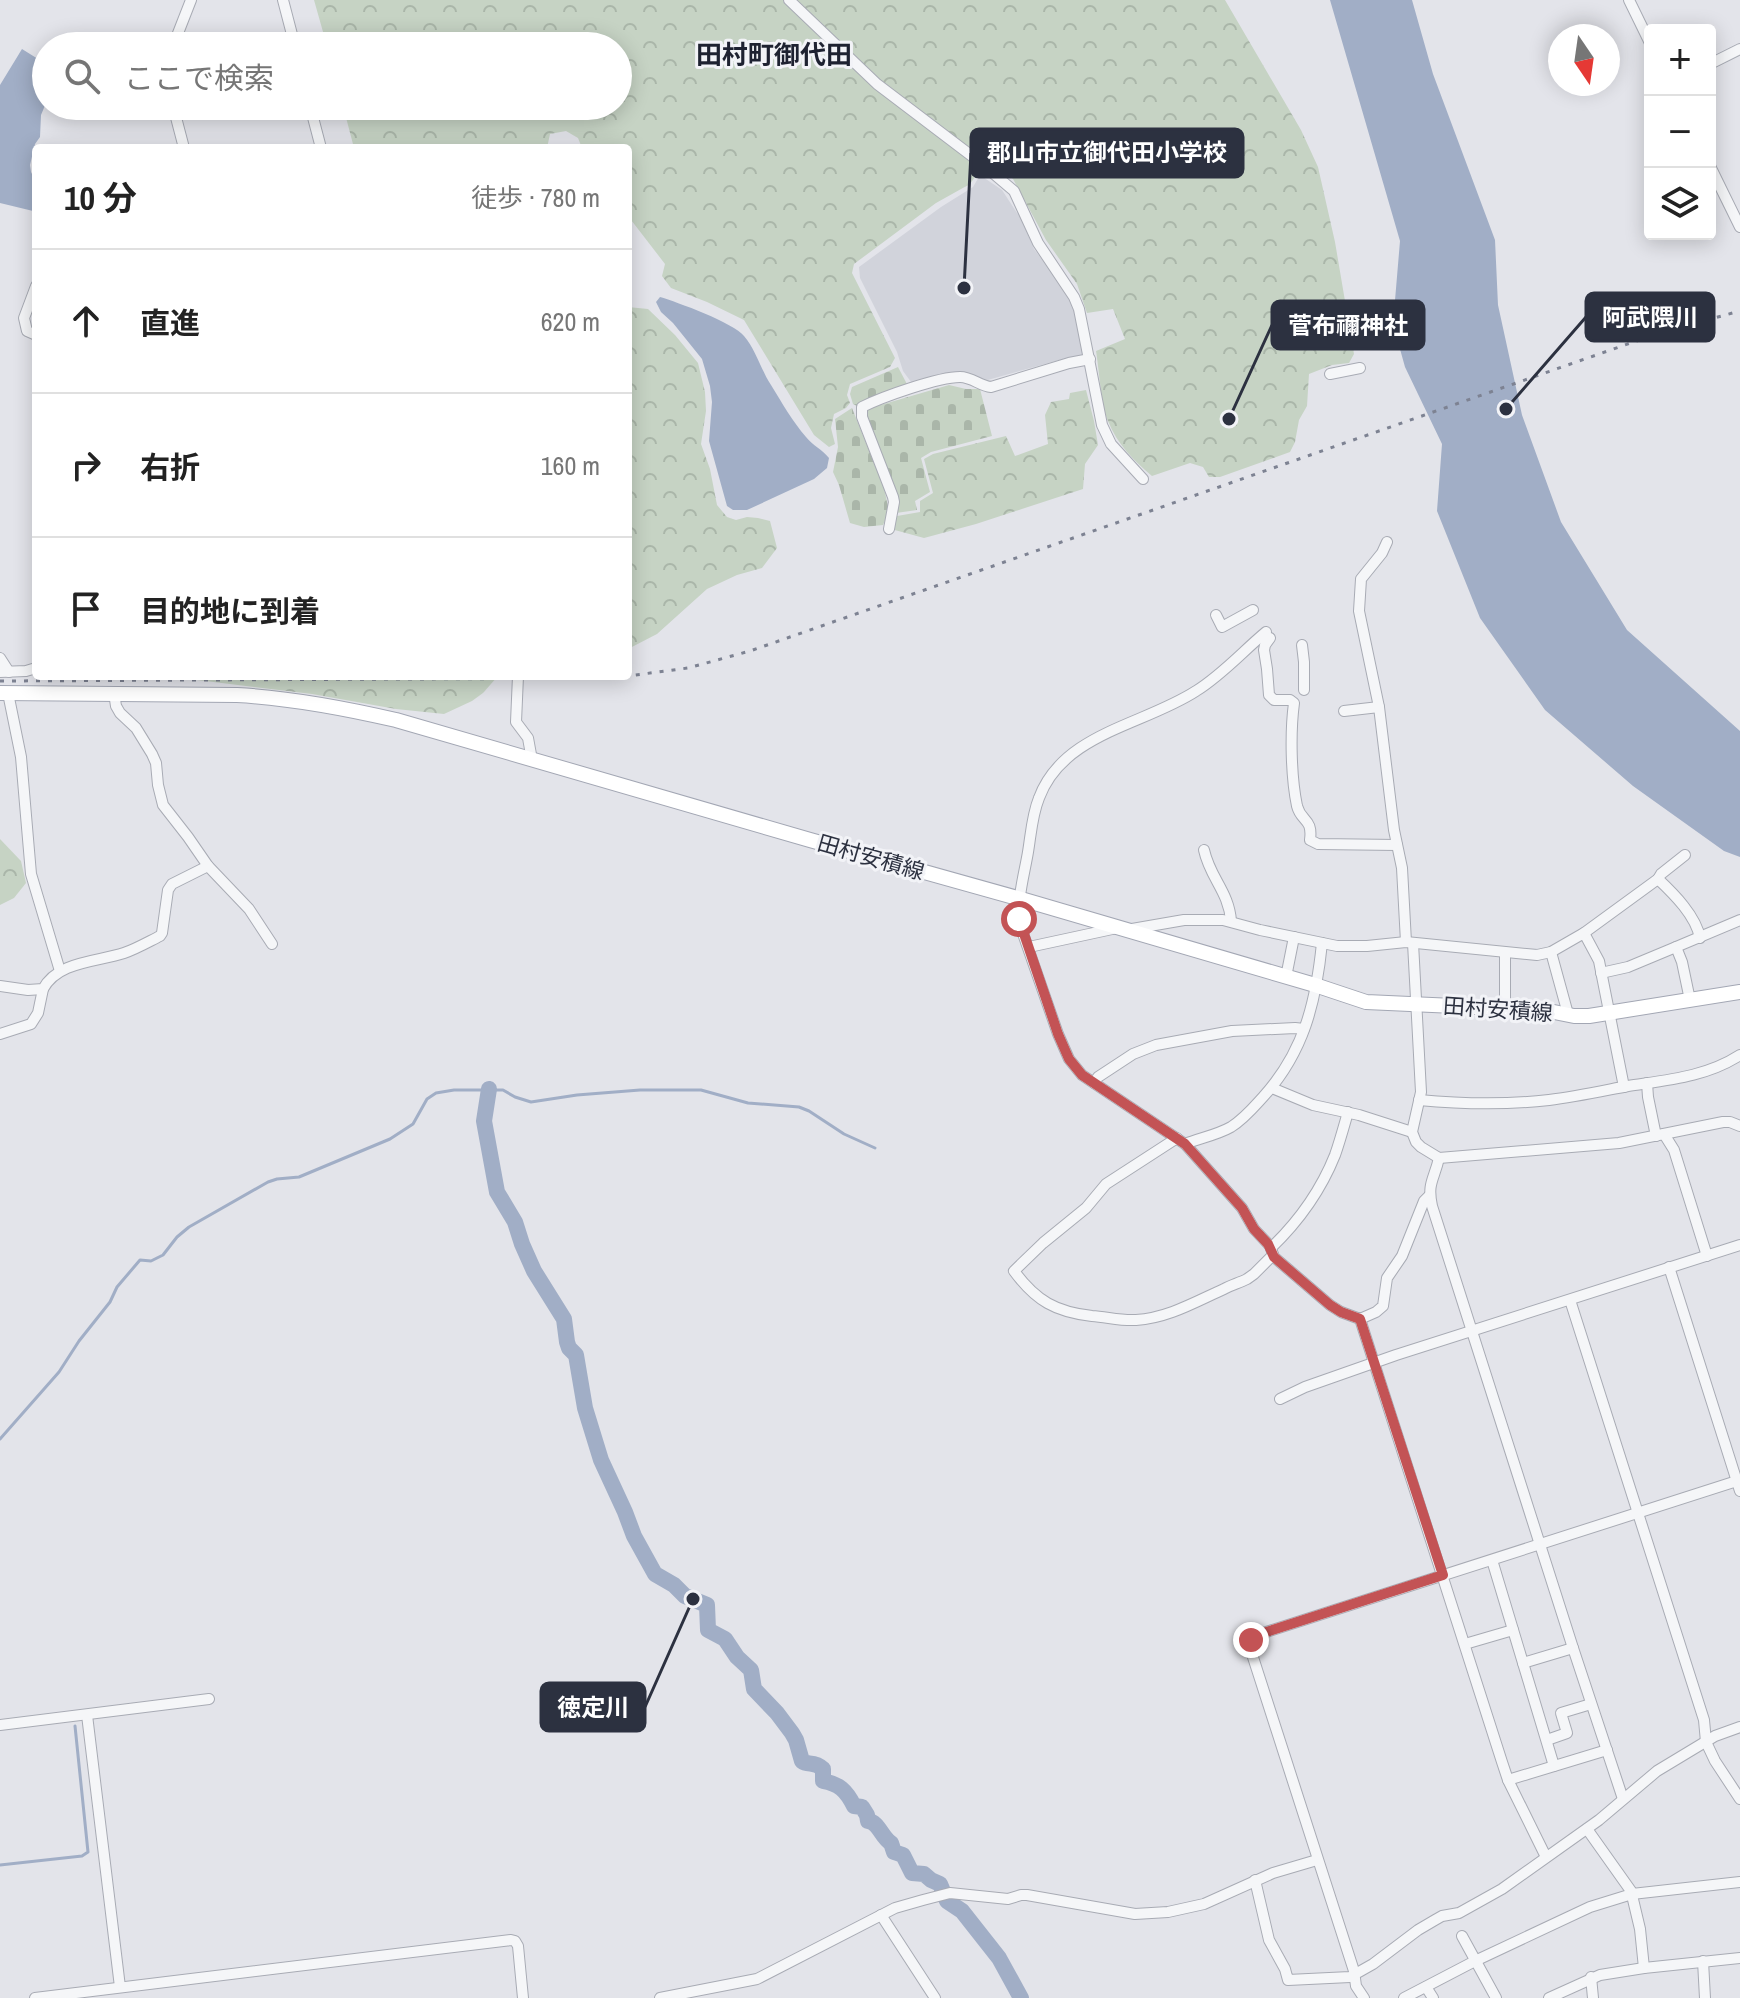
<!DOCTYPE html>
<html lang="ja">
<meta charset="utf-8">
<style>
body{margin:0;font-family:"Archivo Narrow","Noto Sans JP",sans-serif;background:#f6f6f6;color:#222}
.controls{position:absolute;right:24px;top:24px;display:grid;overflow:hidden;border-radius:8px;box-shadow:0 4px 20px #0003}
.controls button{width:72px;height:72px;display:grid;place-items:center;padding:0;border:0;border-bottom:2px solid #e0e0e0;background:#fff;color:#222;font:40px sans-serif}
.compass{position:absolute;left:1548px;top:24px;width:72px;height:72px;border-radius:50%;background:#fff;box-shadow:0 4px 20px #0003;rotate:167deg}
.stop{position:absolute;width:24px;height:24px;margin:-18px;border:6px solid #c35355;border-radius:50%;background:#fff}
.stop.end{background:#c35355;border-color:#fff;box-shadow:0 2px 8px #0008}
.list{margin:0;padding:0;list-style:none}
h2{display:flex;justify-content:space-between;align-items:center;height:104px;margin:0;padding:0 32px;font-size:34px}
h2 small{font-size:26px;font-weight:400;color:#767676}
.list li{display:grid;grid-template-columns:52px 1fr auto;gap:24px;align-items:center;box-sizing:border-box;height:144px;padding:0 32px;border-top:2px solid #e0e0e0}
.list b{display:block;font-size:30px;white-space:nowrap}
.list em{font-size:26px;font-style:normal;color:#767676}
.icon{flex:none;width:44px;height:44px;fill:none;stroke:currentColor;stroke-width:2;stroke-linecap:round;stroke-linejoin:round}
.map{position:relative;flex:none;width:1740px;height:1998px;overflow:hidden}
.search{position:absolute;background:#fff;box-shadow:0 4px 20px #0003;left:32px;top:32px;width:600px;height:88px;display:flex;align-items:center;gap:20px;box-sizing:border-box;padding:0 28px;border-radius:44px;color:#767676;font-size:30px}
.panel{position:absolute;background:#fff;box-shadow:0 4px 20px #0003;left:32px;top:144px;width:600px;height:536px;border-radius:8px}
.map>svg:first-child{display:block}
.built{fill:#d1d3db}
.forest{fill:url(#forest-crowns)}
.cemetery{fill:url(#cemetery-stones)}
.water{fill:#a1aec6}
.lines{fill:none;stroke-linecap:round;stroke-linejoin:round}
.stream{stroke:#a1aec6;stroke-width:3}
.river{stroke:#a1aec6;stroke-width:16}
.minor-casing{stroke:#a8abb4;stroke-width:12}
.major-casing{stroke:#a3a7b4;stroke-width:16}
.minor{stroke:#f5f6f8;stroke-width:10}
.major{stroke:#fff;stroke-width:14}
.rail{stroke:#7d8292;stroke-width:3;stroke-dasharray:4 8;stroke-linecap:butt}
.route{stroke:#c35355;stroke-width:10}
.labels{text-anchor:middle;stroke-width:6;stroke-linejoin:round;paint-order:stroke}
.street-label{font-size:22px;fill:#2c3140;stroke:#f2f3f7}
.quarter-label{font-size:26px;font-weight:bold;fill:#1e2231;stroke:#f2f3f7}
.leader{fill:none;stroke:#2c3140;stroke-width:3}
.callout-dot{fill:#2c3140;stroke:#f2f3f7;stroke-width:3}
.callout{fill:#2c3140;stroke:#2c3140;stroke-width:3}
.callout-label{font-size:24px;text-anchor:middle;font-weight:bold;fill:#fff}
</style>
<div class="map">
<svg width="1740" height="1998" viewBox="0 0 1740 1998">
<defs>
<pattern id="forest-crowns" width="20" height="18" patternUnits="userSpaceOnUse" patternTransform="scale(2)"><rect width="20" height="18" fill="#c6d3c4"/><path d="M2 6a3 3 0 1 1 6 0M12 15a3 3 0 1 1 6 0" fill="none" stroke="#aab6a9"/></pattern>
<pattern id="cemetery-stones" width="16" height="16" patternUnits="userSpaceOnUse" patternTransform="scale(2)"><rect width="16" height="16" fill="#c6d3c4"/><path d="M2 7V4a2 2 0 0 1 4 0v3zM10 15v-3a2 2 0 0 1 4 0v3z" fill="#aab6a9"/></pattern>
</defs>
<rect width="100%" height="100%" fill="#e3e4ea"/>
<polygon class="built" points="980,175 1002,190 1021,219 1034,249 1070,296 1076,312 1087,365 1070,357 984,381 951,376 914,386 903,371 897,352 860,278 859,267 941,207 973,187"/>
<g class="forest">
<path d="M314,0H1225L1301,130L1318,167L1335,242L1354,354L1349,363L1332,365L1309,374L1307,406L1299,420L1295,442L1290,452L1220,477H1209L1203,467L1190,463L1152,476C1134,461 1117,444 1108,421C1101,405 1099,369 1096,351L1125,339L1113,309L1087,313L1077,284L1046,240L1013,179L988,159L970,184L936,203L854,264L852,273L895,358L890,367L850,384L847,395L850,403L846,408L834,414L831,428L835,444L829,447L814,435L744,320L707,302L671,288L662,276L665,264L628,216V148H582L578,138L566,131L550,134L547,148H354L343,106H618V46H327Z"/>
<polygon points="628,307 648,309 675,335 698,363 705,392 706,411 701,444 710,469 717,505 727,517 736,520 747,517 758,518 770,521 777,548 762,568 737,575 707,589 657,634 628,649"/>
<polygon points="1086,390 1094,421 1098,445 1085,464 1083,489 976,524 924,538 891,529 890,526 897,516 920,512 920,501 933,493 924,459 933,454 1006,436 1015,456 1048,444 1045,415 1051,402 1069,399 1070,393"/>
<polygon points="165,676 498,676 483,693 472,701 444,714 396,709 312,694"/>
<polygon points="0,839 21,861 26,883 14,898 0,905"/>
</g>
<g class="cemetery">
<polygon points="898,367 908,386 857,406 853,404 850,394 852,387"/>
<polygon points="949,385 966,389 980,389 992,436 931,452 921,458 930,492 915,501 917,510 896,513 863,412 877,406"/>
<polygon points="852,408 884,488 889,511 883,525 864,527 850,523 839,485 833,472 838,447 835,419"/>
</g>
<g class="water">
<polygon points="1330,0 1412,0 1433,74 1495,240 1498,305 1522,415 1561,522 1627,630 1740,731 1740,857 1724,851 1633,786 1545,710 1480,618 1437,511 1442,444 1405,367 1393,324 1400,241"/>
<polygon points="22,49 38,59 40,73 46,82 46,103 41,115 40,137 35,144 30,165 31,172 36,182 36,210 33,211 0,203 0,85"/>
<path d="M660,297C677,302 734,323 744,336C756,350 761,370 771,385C782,403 793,422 806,437C813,446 822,449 829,458L827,468L814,479L747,510H733L727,506L709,441L712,402L710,386L702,359L673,323L661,312L656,302Z"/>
</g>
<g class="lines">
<g class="stream">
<polyline points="0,1439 59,1372 79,1341 110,1302 117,1287 140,1260 151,1261 163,1255 177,1237 189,1227 268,1182 277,1179 299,1177 390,1139 413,1124 427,1099 436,1093 454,1090 503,1090 515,1097 531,1102 577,1095 640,1090 701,1090 748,1103 799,1107 809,1111 844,1134 875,1148"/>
<polyline points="0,1865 82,1856 88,1852 75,1726"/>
</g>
<path class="river" d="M489,1089L484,1121L497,1192L515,1222L522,1244L534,1271L564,1319L567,1342L569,1348L576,1355L585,1408L601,1460L625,1512L634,1536L655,1574L674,1585L685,1596L707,1605L708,1630L725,1639L737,1657L751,1670L754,1689L777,1713L792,1733L796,1740L802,1761C808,1766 814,1760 823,1769V1781C839,1784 846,1790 854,1806L862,1807L867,1815L868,1821C879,1822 881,1837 891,1843L894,1852L903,1855L912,1873L924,1874L931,1880L940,1884L947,1901L962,1911L999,1958L1021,1998"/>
<g class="minor-casing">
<g id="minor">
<polyline points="283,0 295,46"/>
<polyline points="789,0 877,84 981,163 1014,191 1038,243 1074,297 1079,309 1102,425 1111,444 1143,479"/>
<polyline points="1629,0 1650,43"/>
<polyline points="173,46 191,0"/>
<polyline points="1710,64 1740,49"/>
<polyline points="173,106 184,148"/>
<polyline points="310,106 321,148"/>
<polyline points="1710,166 1740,227"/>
<polyline points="36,286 24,318 27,331 36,335"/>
<polyline points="1330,374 1360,368"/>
<path d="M889,529L894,502L893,497L862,417V407C882,397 938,377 960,377C972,377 980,386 991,387L1069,363L1090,359"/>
<polyline points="1387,542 1382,553 1361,579 1359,611 1379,707 1394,830 1402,868 1406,942"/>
<polyline points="1216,615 1222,627 1253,610"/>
<path d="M1266,632C1243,651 1222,675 1196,691C1144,725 1063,733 1039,798C1032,815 1031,834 1028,852C1024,876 1016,902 1020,925L1058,1034L1069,1059L1082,1075L1185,1144L1242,1208L1254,1229L1270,1246L1274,1257L1330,1305L1341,1312L1360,1319L1376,1312L1383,1306L1387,1278L1402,1256L1424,1201L1430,1195"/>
<path d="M1270,638L1265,645L1264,650L1267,669L1269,695L1274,700H1290L1294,703C1290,733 1291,777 1297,806C1301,822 1313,818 1310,840L1318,844L1397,845"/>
<polyline points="1302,645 1304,662 1304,690"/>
<polyline points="0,658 9,672"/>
<polyline points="0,672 26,671 36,668"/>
<polyline points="518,676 516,722 528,738 532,760"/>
<polyline points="8,693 21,757 31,874 60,971"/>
<polyline points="114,693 116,706 120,713 136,728 152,754 156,763 158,785 163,805 188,837 208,866 249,909 272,944"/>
<polyline points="1344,711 1379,707"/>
<path d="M1204,850C1210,878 1229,892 1231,921"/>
<path d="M1658,879C1674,894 1696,916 1700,938"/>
<polyline points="1132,929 1184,920 1223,920 1260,930 1337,946 1367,946 1406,942 1537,955 1551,952 1584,933 1599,961 1624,1087"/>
<polyline points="1584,933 1658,879 1661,874 1685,855"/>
<polyline points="1413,943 1421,1092 1412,1132 1416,1142 1421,1147 1439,1158 1619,1143 1723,1122 1730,1122 1740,1126"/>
<polyline points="1029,947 1117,928"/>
<polyline points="1676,947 1740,920"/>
<polyline points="1551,952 1568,1014"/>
<polyline points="1601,973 1628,967 1676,947 1682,962 1690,1000"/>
<polyline points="1286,977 1294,937"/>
<path d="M0,986L28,990L43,989C58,961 97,962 124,953C136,949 148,942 160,936L162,933L168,890L172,884L208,866"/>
<polyline points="1505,1008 1505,953"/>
<polyline points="0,1034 31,1024 38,1013 43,989"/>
<polyline points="1094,1083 1098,1077 1133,1054 1156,1045 1232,1031 1295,1028 1304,1029"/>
<polyline points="1647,1083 1648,1097 1656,1136"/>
<polyline points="1272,1088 1313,1105 1359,1115 1412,1132"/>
<path d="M1419,1100C1462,1104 1506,1105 1549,1100C1575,1097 1602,1091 1628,1086C1667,1080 1706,1077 1740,1055"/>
<polyline points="1664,1134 1674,1150 1707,1256"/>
<path d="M1177,1138L1106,1184L1086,1208L1043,1243L1014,1271C1036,1301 1056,1312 1092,1316C1107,1317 1121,1321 1136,1320C1168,1318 1195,1302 1224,1289C1231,1285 1239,1283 1247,1279L1254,1274L1273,1255"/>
<path d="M1185,1144C1200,1138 1217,1135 1231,1127C1244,1119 1253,1108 1263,1097C1304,1052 1316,1002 1322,943"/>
<path d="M1439,1158C1434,1180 1427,1183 1432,1206L1573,1648L1623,1799"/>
<path d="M1271,1248C1298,1222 1321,1190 1335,1155C1340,1141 1344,1126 1348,1112"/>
<polyline points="1669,1267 1740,1491"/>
<polyline points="1570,1300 1704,1720 1706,1742 1715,1761 1740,1799"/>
<polyline points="1360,1319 1502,1762 1508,1780 1546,1857"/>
<polyline points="1280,1399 1305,1387 1396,1355 1740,1245"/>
<polyline points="1492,1560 1554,1766"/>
<polyline points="1465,1644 1513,1630"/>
<polyline points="1523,1663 1573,1648"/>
<polyline points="87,1715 120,1987"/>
<polyline points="0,1725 209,1699"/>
<polyline points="1547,1740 1567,1733 1561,1713 1591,1704"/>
<polyline points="1508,1780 1607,1750"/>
<polyline points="1587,1829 1631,1891 1640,1929 1644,1968"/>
<polyline points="1255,1880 1269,1940 1285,1969 1288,1980 1350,1977 1373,1964 1418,1930 1435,1920 1442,1916 1459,1913 1502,1889 1599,1820 1657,1771 1715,1736 1740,1727"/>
<polyline points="881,1915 935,1998"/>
<polyline points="1462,1936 1496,1998"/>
<polyline points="1703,1961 1705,1998"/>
<polyline points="1591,1977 1593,1998"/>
<polyline points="1426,1987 1433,1998"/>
<polyline points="35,1998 511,1940 515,1941 518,1946 523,1998"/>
<polyline points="660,1998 757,1979 895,1908 923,1900 950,1893 1008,1899 1021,1895 1027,1895 1135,1914 1168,1912 1204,1904 1273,1873 1317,1860"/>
<polyline points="1364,1998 1356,1986 1354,1971 1251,1651 1251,1640 1260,1634 1740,1480"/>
<polyline points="1404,1998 1475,1961 1590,1907 1632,1894 1740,1882"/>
<polyline points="1549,1998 1600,1975 1644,1968 1740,1958"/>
</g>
</g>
<g class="major-casing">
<path id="major" d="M0,693L237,695C292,698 344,708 396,720L810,840L1021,899L1315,985L1366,1002L1544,1010L1574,1016H1589L1740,992"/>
</g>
<use href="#minor" class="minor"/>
<use href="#major" class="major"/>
<polyline class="rail" points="0,681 613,678 688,668 750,651 1662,332 1740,311"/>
</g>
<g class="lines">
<polyline class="route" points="1019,919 1058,1034 1069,1059 1082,1075 1185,1144 1242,1208 1254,1229 1268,1244 1274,1257 1330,1305 1341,1312 1360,1319 1443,1575 1260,1634 1251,1640"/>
</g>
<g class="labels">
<g class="street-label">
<text transform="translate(871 857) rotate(16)" y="8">田村安積線</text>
<text transform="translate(1498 1009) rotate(4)" y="8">田村安積線</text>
</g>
<g class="quarter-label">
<text x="774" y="64">田村町御代田</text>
</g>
</g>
<path class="leader" d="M964 288L971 153M1506 409L1586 317M1229 419L1272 325M693 1599L645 1707"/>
<g class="callout-dot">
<circle cx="964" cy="288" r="8"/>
<circle cx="1506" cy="409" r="8"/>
<circle cx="1229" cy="419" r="8"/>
<circle cx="693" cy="1599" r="8"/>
</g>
<g class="callout">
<rect x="971" y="129" width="272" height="48" rx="8"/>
<rect x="1586" y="293" width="128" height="48" rx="8"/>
<rect x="1272" y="301" width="152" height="48" rx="8"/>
<rect x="541" y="1683" width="104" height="48" rx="8"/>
</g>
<g class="callout-label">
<text x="1107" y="161">郡山市立御代田小学校</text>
<text x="1650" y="326">阿武隈川</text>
<text x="1348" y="334">菅布禰神社</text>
<text x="593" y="1716">徳定川</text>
</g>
</svg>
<div class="controls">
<button>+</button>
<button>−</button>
<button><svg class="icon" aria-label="layers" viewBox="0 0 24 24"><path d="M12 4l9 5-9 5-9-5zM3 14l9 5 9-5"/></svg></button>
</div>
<svg class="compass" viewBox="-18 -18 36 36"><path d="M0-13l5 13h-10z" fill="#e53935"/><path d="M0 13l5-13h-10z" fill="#767676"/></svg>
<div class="stop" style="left:1019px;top:919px"></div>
<div class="stop end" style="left:1251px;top:1640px"></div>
<div class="search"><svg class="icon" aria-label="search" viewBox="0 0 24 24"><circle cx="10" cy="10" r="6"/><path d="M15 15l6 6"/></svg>ここで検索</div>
<section class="panel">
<h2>10 分<small>徒歩 · 780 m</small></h2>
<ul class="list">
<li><svg class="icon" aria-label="ahead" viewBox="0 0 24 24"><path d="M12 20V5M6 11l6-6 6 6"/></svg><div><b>直進</b></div><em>620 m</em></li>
<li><svg class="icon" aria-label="right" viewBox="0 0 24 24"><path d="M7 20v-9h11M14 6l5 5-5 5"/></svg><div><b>右折</b></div><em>160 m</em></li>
<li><svg class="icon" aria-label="arrive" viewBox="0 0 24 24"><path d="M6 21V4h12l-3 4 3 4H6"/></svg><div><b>目的地に到着</b></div></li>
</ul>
</section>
</div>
